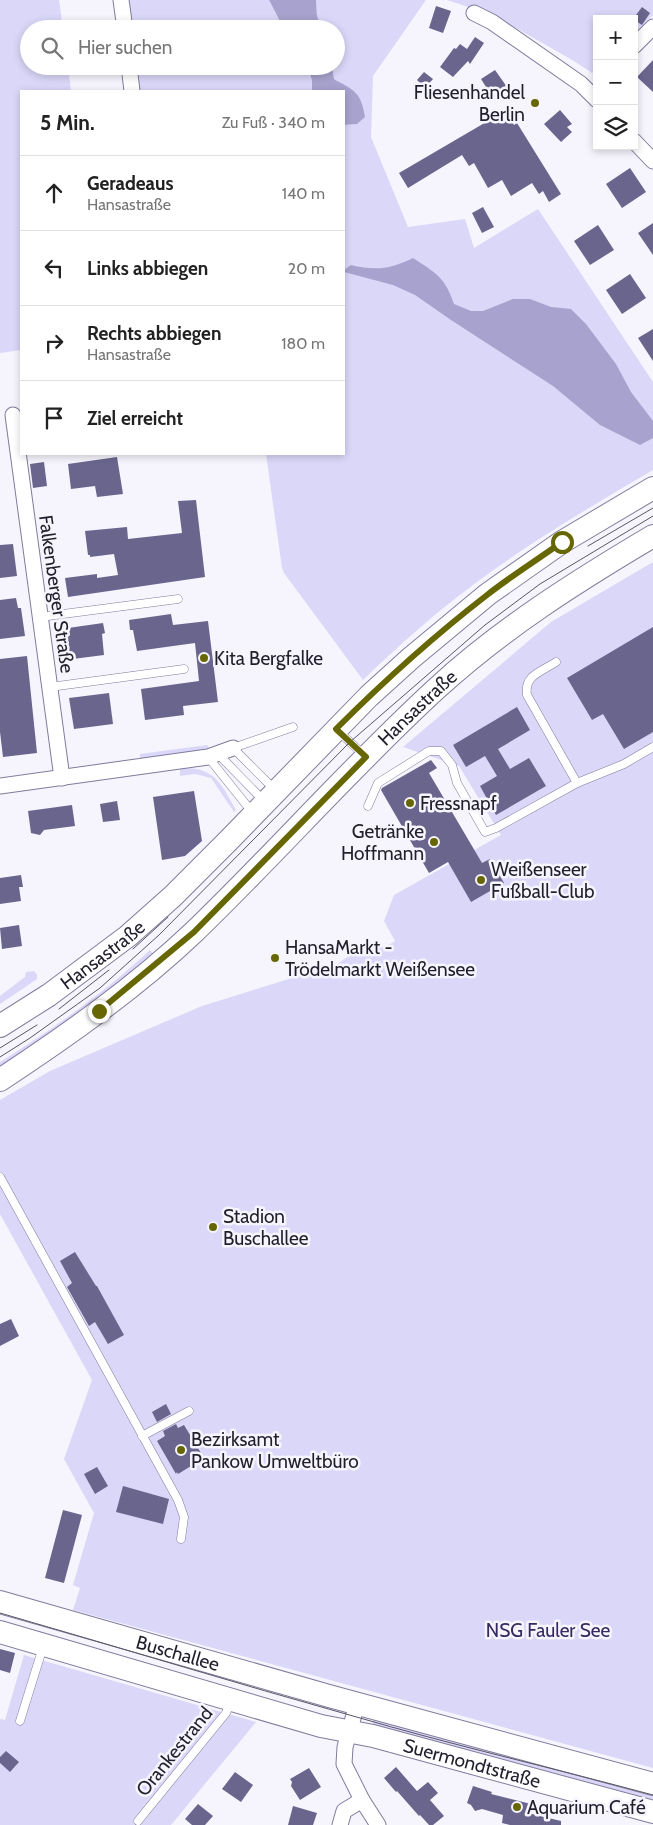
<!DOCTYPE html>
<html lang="de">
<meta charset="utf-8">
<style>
body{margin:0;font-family:Cabin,sans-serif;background:#f2f2f2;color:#222}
.controls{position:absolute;right:15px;top:15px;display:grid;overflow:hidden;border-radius:0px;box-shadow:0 2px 8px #0003}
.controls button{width:45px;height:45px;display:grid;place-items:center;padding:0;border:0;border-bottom:1px solid #e0e0e0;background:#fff;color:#222;font:25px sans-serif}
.stop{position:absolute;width:15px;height:15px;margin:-11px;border:4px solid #666703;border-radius:50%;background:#fff}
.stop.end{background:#666703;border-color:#fff;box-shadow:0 1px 5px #0008}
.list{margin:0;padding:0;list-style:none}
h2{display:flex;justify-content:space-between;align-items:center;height:65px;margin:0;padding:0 20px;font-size:21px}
h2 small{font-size:16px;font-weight:400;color:#767676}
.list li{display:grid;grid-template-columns:32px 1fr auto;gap:15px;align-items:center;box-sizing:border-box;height:75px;padding:0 20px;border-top:1px solid #e0e0e0}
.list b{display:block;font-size:19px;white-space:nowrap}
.list p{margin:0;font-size:16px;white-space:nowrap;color:#767676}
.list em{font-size:16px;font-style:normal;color:#767676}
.icon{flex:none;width:28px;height:28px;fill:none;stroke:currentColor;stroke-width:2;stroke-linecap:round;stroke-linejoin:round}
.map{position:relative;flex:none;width:653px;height:1825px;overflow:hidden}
.search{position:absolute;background:#fff;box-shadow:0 2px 8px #0003;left:20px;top:20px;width:325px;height:55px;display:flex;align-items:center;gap:12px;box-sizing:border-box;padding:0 18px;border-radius:28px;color:#767676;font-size:19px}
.panel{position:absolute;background:#fff;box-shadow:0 2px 8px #0003;left:20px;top:90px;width:325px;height:365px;border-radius:0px}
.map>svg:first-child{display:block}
.green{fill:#dad7f8}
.water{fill:#a8a3ce}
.building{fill:#6a658d}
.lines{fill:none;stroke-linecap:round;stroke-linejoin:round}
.lane-casing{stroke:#807b9c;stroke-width:9}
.street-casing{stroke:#807b9c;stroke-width:17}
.secondary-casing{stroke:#807b9c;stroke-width:24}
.lane{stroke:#fff;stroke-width:8}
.street{stroke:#fff;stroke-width:15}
.secondary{stroke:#fff;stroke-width:22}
.tram{stroke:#585763;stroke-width:1}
.route{stroke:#666703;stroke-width:6}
.poi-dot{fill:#666703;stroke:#f6f5fd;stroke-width:2}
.labels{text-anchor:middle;stroke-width:5;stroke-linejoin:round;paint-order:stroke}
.poi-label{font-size:19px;fill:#201f2c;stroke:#f6f5fd;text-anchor:start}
.street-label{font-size:19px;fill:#201f2c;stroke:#f6f5fd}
.park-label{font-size:19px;fill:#362a60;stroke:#f6f5fd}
</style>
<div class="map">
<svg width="653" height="1825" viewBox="0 0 653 1825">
<rect width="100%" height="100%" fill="#f6f5fd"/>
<g class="green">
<polygon points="0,0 59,0 63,29 29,29 29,66 68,66 71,91 21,91 21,350 0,353"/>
<polygon points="126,0 269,0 284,29 131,29"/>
<path d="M316,0H426L373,76L371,137L408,227L465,219L474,248L538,209L653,382V470C592,506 530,542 473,585C434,614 398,646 363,680L284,573L282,568L266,454H344V125L357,124L351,89L334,79L332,66H336V29H322L317,16Z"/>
<polygon points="447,0 653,0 653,15 634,33 634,19 597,19 597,68 592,73 574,61 493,15"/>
<polygon points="136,66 307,66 312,80 312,91 140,91"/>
<polygon points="653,562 653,1768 73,1610 80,1588 73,1585 94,1513 64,1459 92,1380 0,1214 0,1100 50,1071 202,1006 337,964 361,948 377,942 384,948 395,941 384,921 394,895 501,835 459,766 403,747 551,622"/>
<polygon points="207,745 209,748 192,752 140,759 140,754"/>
<path d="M185,768C216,768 222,786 236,810L234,812L211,778L195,774L180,776V769Z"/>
<path d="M150,950L155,956L125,981L0,1070V1062C53,1029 104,993 150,950Z"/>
<polygon points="34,971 37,975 37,979 0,1004 0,996 25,977 26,972"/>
<polygon points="24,1655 256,1722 171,1825 0,1825 0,1719 5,1720"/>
<polygon points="375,1715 653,1789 653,1806 371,1729"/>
</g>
<g class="water">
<polygon points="269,0 316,0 317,16 322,29 284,29"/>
<path d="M307,66H332L334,79C355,91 361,92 365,117L357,124L344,125V91H312V80Z"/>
<path d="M413,258C436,273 445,277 454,304L471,311H483L513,299H530L551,307L571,309L586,324L616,364L631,392L653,421V438L640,445L600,425L553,386L451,320L415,295L393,285L344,272V270L351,265C375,271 391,269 413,258Z"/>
</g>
<g class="building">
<polygon points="436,6 451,11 443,33 429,28"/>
<polygon points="642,7 650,13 642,25 633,19"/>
<polygon points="475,37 484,43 470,64 468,61 453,77 440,67 454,48 456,49 460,44 467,49"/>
<polygon points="653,60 653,92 637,77"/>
<polygon points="495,70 507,87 489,100 482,90 486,87 481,79"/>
<polygon points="424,72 433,79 425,88 417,80"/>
<polygon points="560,110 572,124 567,127 572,132 561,142 544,124"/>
<polygon points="505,111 514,125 517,123 561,194 549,202 543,191 539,194 532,183 511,196 502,180 488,188 474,163 469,166 462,155 408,188 399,173"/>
<polygon points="630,168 646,192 622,208 606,184"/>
<polygon points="483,207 494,227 482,233 472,213"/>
<polygon points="653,223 653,255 638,233"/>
<polygon points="598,225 614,250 590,265 574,241"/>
<polygon points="630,274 646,298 622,314 606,290"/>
<polygon points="653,329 653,361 638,338"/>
<polygon points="117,457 123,494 97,497 95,486 71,489 68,464"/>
<polygon points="44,462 47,486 33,488 30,464"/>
<polygon points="196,500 205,577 68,597 65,578 97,574 97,578 118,575 114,554 90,557 90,555 88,555 85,531 127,527 128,539 182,533 178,501"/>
<polygon points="13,544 17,576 0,578 0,545"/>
<polygon points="16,598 18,608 21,608 25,636 0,639 0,600"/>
<polygon points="171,614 173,625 208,621 218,702 183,706 184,715 145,720 141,689 199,681 195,643 137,651 133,630 130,630 129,620"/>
<polygon points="103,623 105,633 102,634 104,655 65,660 61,629"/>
<polygon points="653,627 653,732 624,749 603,714 592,720 567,678"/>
<polygon points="27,656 37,753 3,757 0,732 0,659"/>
<polygon points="109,693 113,724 74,729 69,698"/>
<polygon points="517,707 530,730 498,749 510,769 529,758 546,786 496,815 480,786 497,776 485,756 466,767 453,745"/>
<polygon points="431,760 437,768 429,773 482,863 490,859 504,883 471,902 448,862 429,873 381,790 382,788"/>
<polygon points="194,791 202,841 185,856 162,860 153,797"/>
<polygon points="117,801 120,820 103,822 100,804"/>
<polygon points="72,805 75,826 44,830 40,835 31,833 28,811"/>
<polygon points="21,875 23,887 19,887 21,901 0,904 0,878"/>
<polygon points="19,925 22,946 2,949 0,928"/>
<polygon points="75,1252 96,1286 97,1286 124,1335 108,1344 95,1322 89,1326 67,1287 72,1283 60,1261"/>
<polygon points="11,1319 19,1336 0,1346 0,1324"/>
<polygon points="166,1404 171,1414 157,1422 152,1412"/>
<polygon points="176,1424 178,1428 184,1425 204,1458 178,1474 177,1472 176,1474 157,1441 165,1436 163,1431"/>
<polygon points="97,1467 108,1486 95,1494 84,1474"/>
<polygon points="123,1486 169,1499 163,1524 116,1512"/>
<polygon points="63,1510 82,1515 64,1583 45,1578"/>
<polygon points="0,1649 15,1653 10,1673 0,1670"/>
<polygon points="6,1751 19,1762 10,1772 0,1763 0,1757"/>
<polygon points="396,1767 417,1791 428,1782 438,1793 430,1800 444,1816 433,1825 429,1825 420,1815 419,1816 397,1791 396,1792 384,1778"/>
<polygon points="309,1768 321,1787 300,1800 291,1786 292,1782 290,1779"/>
<polygon points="235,1772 253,1785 241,1802 222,1789"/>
<polygon points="473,1786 492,1792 491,1794 531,1804 528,1813 561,1821 561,1825 510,1825 502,1823 503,1815 482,1809 475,1811 471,1805 467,1803"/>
<polygon points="198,1804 213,1816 205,1825 192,1825 185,1819"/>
<polygon points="293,1806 317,1813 313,1825 288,1825"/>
</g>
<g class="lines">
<g class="lane-casing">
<g id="lane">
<polyline points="40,617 178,599"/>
<path d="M556,662C541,672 524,675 527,695L577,783"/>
<polyline points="50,687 184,669"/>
<polyline points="338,731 364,755"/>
<polyline points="218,754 264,801"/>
<polyline points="208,757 252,812"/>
<polyline points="275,790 233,748 293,727"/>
<polyline points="368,806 378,783 429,751 441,751 452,765 457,783 485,832 496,828 577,783 624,764 653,747"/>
<polyline points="0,1177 178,1500 184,1517 181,1539"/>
<polyline points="142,1436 189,1411"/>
<polyline points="20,1721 43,1647"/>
<polyline points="138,1821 226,1713 230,1703"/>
</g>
</g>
<g class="street-casing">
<g id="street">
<polyline points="121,0 125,29"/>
<polyline points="474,13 492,22 581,84 597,100"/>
<polyline points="634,46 653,27"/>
<polyline points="129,66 132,91"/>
<polyline points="634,141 653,161"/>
<polyline points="13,415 62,778"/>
<polyline points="0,786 208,757 233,748"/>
<polyline points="357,1704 345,1747 344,1764 362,1800 378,1825"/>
<polyline points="340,1825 344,1811 362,1800"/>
</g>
</g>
<g class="secondary-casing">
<g id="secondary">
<path id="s1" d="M0,1026L49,995L128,936L173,896L228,841L369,696L411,658L488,594L562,542L653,488"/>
<path id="s2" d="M0,1080C68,1035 135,988 194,932C276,853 352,766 436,689C501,629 577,581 653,536"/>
<path id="s3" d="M0,1602L329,1696L653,1784"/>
<path id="s4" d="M0,1632L321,1726L373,1736L653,1812"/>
</g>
</g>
<use href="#lane" class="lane"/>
<use href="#street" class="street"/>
<use href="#secondary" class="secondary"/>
<g class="tram">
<polyline points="588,546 653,508"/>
<polyline points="133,949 168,917"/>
<polyline points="59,1009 109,970"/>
<polyline points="0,1048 37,1025"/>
<polyline points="0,1057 30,1038 100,988 159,935 350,742 485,625 540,584 653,516"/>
<path d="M0,1613C118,1647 235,1683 353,1716C452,1745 553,1768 653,1795"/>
</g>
</g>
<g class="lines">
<path class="route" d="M99,1011L194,932L366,757L336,729C384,681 434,636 487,595C511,576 537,560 562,542"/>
</g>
<g class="poi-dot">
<circle cx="535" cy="103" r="5"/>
<circle cx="204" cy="658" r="5"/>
<circle cx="410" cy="803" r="5"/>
<circle cx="434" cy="842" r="5"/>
<circle cx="481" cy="880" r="5"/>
<circle cx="275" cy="958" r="5"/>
<circle cx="213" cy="1227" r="5"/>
<circle cx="181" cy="1450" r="5"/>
<circle cx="517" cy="1807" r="5"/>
</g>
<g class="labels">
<g class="poi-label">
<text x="525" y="99" text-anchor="end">Fliesenhandel<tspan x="525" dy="22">Berlin</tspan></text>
<text x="214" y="665">Kita Bergfalke</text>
<text x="420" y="810">Fressnapf</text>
<text x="424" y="838" text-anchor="end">Getränke<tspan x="424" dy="22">Hoffmann</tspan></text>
<text x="491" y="876">Weißenseer<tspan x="491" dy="22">Fußball-Club</tspan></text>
<text x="285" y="954">HansaMarkt -<tspan x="285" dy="22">Trödelmarkt Weißensee</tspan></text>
<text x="223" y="1223">Stadion<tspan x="223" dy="22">Buschallee</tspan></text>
<text x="191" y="1446">Bezirksamt<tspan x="191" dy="22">Pankow Umweltbüro</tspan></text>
<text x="527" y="1814">Aquarium Café</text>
</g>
<g class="street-label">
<text transform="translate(57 594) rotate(82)" y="7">Falkenberger Straße</text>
<text dy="7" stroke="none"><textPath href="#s2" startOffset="561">Hansastraße</textPath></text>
<text dy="7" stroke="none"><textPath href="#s1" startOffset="125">Hansastraße</textPath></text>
<text dy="7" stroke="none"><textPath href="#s3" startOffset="185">Buschallee</textPath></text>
<text transform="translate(174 1751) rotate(-51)" y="7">Orankestrand</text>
<text dy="7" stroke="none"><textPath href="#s4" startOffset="490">Suermondtstraße</textPath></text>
</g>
<g class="park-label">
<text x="548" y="1637">NSG Fauler See</text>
</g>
</g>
</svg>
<div class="controls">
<button>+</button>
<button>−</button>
<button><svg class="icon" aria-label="layers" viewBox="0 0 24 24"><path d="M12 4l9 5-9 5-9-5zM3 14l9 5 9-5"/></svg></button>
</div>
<div class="stop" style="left:562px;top:542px"></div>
<div class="stop end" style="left:99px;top:1011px"></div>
<div class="search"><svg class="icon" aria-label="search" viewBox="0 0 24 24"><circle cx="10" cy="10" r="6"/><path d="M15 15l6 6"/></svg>Hier suchen</div>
<section class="panel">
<h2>5 Min.<small>Zu Fuß · 340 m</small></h2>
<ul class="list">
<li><svg class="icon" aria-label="ahead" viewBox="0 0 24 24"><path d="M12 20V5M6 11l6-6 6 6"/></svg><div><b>Geradeaus</b><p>Hansastraße</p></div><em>140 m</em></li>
<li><svg class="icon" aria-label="left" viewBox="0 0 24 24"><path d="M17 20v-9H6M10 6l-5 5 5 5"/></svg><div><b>Links abbiegen</b></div><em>20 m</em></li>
<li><svg class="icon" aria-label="right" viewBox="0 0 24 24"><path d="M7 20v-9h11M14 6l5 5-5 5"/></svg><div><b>Rechts abbiegen</b><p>Hansastraße</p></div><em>180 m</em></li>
<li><svg class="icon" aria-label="arrive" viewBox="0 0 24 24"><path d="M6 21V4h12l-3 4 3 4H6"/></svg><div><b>Ziel erreicht</b></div></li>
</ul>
</section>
</div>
